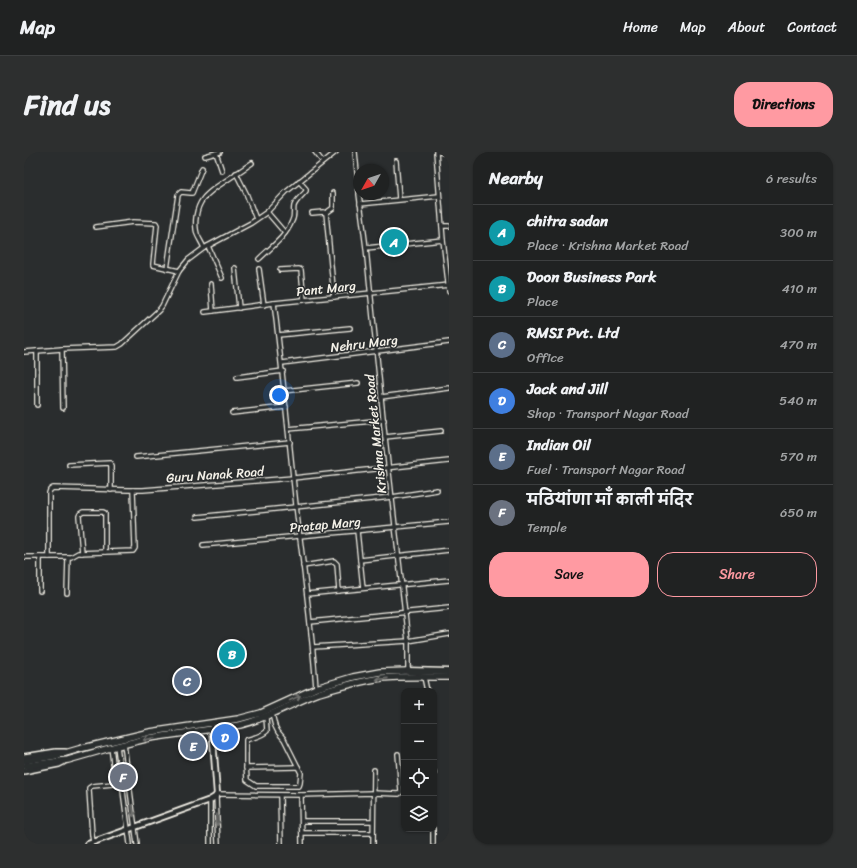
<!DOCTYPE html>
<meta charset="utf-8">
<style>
body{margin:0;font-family:Sriracha,"Playpen Sans Deva",sans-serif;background:#2d2f2f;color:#f1f3f6}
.controls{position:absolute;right:12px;bottom:12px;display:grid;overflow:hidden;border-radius:8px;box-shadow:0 1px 3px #0004}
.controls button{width:36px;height:36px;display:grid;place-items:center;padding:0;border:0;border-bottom:1px solid #3d3f40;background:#202222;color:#f1f3f6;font:20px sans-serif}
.compass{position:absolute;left:329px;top:12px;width:36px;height:36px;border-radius:50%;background:#202222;box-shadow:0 1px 3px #0004;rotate:230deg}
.you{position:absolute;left:255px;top:243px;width:14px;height:14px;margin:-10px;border:3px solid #fff;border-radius:50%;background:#1a73e8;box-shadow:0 0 0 6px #1a73e833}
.badge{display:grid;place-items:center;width:26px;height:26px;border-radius:50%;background:#ff9aa2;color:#fff;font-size:13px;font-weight:700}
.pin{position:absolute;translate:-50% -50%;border:2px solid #fff;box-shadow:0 1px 4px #0006}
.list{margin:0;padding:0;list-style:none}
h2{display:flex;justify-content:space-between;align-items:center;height:52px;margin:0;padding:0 16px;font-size:17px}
h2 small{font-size:13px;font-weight:400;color:#a2a4a5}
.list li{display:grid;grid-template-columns:26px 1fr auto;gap:12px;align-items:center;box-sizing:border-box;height:56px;padding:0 16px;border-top:1px solid #3d3f40}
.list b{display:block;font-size:15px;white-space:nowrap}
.list p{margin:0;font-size:13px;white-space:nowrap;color:#a2a4a5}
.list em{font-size:13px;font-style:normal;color:#a2a4a5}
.actions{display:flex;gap:8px;padding:12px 16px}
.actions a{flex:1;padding:9px 0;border:1px solid #ff9aa2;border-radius:16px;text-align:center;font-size:14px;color:#ff9aa2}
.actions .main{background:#ff9aa2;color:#111}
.icon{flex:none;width:22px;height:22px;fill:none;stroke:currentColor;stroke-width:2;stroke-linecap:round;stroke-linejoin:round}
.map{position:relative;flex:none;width:425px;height:692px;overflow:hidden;border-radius:16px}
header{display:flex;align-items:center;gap:24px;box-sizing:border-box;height:56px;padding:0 20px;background:#202222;border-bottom:1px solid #3d3f40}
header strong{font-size:19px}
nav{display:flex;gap:22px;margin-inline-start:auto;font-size:14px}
.intro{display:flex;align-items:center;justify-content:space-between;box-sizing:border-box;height:96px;padding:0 24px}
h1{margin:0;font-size:28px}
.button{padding:10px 18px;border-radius:16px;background:#ff9aa2;color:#111;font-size:14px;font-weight:700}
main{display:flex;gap:24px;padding:0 24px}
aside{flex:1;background:#202222;border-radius:16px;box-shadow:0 1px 3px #0004}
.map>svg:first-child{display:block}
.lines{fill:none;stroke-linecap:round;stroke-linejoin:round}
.minor-casing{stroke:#f4f1e8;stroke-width:6}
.tertiary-casing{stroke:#f4f1e8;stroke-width:8}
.secondary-casing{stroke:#f4f1e8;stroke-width:8}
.trunk-casing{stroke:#f4f1e8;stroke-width:8}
.motorway-casing{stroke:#f4f1e8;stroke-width:9}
.minor{stroke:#2a2d2e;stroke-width:3.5}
.tertiary{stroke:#2a2d2e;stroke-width:4.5}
.secondary{stroke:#2a2d2e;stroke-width:5}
.trunk{stroke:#2a2d2e;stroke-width:5.5}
.motorway{stroke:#2a2d2e;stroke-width:6}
.oneway{stroke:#71726f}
.labels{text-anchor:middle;stroke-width:3;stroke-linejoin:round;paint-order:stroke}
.street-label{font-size:13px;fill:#f4f1e8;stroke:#2a2d2e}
</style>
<header>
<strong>Map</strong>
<nav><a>Home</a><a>Map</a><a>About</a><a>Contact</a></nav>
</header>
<div class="intro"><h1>Find us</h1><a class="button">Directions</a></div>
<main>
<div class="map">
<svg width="425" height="692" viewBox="0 0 425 692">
<rect width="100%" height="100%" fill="#2a2d2e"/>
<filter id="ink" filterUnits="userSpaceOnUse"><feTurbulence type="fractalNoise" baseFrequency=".025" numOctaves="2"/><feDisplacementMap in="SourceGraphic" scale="8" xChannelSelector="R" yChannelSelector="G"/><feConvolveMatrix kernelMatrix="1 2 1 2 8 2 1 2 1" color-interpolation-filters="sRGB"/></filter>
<g filter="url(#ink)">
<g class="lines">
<g class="minor-casing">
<g id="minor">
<polyline points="291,0 299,10"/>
<polyline points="331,0 335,40"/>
<polyline points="412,0 419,88 425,139"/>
<polyline points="413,0 425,1"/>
<polyline points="192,1 198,19"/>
<polyline points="181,4 196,0"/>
<polyline points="372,9 375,47"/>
<polyline points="212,21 222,41 232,67"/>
<polyline points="335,42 342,96 361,285 384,489 384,519"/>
<polyline points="336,52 415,44"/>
<polyline points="243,60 261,81"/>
<polyline points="288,61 299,60 302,61 310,145"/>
<polyline points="302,61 309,56 309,41"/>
<polyline points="418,74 425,74"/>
<polyline points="72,75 109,70 132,71 133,73 129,112 129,113 155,119"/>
<polyline points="184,94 198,126"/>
<path d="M180,96C178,91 175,87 173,82C170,71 172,56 179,47C182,43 186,40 191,36L228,11"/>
<polyline points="342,96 419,88"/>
<path d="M235,107C246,96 262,85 268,69C271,64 269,59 270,54C272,48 278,44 282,39V37L275,29"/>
<polyline points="211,116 215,156"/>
<polyline points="143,117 154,43 157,40 167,41 168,41 178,16"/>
<polyline points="235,117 240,153"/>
<polyline points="256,118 275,117 277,118 280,148"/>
<polyline points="187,132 189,159"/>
<path d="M250,151C259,221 265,292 273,362C280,420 288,478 292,536"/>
<polyline points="181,160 250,151 425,133"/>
<polyline points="254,183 326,176"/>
<polyline points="38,197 39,256"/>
<polyline points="13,199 13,253"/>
<polyline points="0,200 38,197 93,195 98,192 135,158 138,154 155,119 164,108 180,96 227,71 243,60 262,40 312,0"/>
<polyline points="258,211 425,190"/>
<polyline points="213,225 259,219"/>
<polyline points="260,239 334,231"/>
<polyline points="357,245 425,236"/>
<polyline points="208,261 262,255"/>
<polyline points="264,277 360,268"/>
<polyline points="361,285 417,279"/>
<polyline points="112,305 266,290"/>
<polyline points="45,313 86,311 87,314 87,338"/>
<polyline points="173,365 368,345 413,338"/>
<polyline points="333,379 339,436"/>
<polyline points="179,393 425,370"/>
<polyline points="58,401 55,364 56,362 59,360 79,360 81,361 81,400"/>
<polyline points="0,405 47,405 54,401 109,399 111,396 109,338"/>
<polyline points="25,405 25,341 26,338 29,336 104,338 119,338 269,326 425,309"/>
<polyline points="336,408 425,398"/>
<polyline points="279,414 310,409 313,412 315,439"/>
<polyline points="16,439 16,405"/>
<polyline points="43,441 44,405"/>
<polyline points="283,442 425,428"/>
<polyline points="286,470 425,456"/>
<polyline points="289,495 384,489 425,482"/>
<polyline points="400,525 403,539"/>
<path d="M242,565L243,579C237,585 230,585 222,588V611L223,628L232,634H275L276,631L277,621L260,587L254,580L251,574L248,562"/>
<polyline points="100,592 113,692"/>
<polyline points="93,594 106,692"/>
<polyline points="222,616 274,615"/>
<polyline points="410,620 410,624"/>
<polyline points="193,642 277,643 349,641 375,642 377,640 374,602"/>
<polyline points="256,643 257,692"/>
<polyline points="277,643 278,692"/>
<polyline points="192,644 194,692"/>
<polyline points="186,648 186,692"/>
<polyline points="278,669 349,669"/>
<polyline points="278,681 349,681"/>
<polyline points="69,690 68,683 65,638 65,636 68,634 89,632 91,631 91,627 87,595"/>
<polyline points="349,692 350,618"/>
<polyline points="409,692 409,677"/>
</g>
</g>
<g class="tertiary-casing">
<polyline id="tertiary" points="64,692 186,648 191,645 193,642 188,575"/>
</g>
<g class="secondary-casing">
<g id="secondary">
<polyline points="0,605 32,600 41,600"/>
<polyline points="0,619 35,612 39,610"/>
</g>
</g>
<g class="trunk-casing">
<g id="trunk">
<polyline points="0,609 31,604 55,597 126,580 214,567 237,561 292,536 329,525 356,520 384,519"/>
<path d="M0,614L44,608L93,594L126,586L216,573C245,566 268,551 295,541C315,535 337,529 358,526C380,524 403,525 425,525"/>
</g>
</g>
<g class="motorway-casing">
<polyline id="motorway" points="384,519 425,520"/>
</g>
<use href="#minor" class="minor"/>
<use href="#tertiary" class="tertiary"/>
<use href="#secondary" class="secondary"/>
<use href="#trunk" class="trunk"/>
<use href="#motorway" class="motorway"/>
</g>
<defs><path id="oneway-shaft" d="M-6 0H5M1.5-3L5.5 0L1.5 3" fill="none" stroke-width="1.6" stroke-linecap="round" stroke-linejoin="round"/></defs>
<g class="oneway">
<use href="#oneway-shaft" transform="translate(358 527) rotate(174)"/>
<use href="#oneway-shaft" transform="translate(271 546) rotate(-24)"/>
<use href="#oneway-shaft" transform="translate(125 587) rotate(169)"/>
<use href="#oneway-shaft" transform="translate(109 659) rotate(83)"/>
<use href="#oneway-shaft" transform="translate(193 668) rotate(88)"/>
</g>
</g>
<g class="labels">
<g class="street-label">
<text transform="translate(302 136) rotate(-6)" y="5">Pant Marg</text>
<text transform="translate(340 191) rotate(-7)" y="5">Nehru Marg</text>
<text transform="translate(351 282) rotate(-96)" y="5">Krishna Market Road</text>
<text transform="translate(191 322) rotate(-4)" y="5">Guru Nanak Road</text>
<text transform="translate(301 372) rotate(-5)" y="5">Pratap Marg</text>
</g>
</g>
</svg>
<div class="controls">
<button>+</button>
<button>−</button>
<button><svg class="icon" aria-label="locate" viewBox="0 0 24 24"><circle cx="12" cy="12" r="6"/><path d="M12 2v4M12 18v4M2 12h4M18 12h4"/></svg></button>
<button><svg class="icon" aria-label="layers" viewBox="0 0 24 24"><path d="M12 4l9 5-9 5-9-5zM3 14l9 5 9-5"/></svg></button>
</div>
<svg class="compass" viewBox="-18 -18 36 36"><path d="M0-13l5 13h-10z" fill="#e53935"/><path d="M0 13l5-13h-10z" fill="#a2a4a5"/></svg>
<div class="you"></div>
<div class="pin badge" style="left:370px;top:90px;background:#0f9aa8">A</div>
<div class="pin badge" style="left:208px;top:502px;background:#0f9aa8">B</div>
<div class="pin badge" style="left:163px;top:529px;background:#5c6f8a">C</div>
<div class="pin badge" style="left:201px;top:585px;background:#3f7fe0">D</div>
<div class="pin badge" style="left:169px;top:594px;background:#5c6f8a">E</div>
<div class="pin badge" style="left:99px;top:625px;background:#6b7280">F</div>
</div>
<aside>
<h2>Nearby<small>6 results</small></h2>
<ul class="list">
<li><span class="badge" style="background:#0f9aa8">A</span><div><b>chitra sadan</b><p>Place · Krishna Market Road</p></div><em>300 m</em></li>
<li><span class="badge" style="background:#0f9aa8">B</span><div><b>Doon Business Park</b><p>Place</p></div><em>410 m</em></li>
<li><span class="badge" style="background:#5c6f8a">C</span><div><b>RMSI Pvt. Ltd</b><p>Office</p></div><em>470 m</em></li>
<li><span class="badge" style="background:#3f7fe0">D</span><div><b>Jack and Jill</b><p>Shop · Transport Nagar Road</p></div><em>540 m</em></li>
<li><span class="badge" style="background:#5c6f8a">E</span><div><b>Indian Oil</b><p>Fuel · Transport Nagar Road</p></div><em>570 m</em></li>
<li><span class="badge" style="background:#6b7280">F</span><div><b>मठियांणा माँ काली मंदिर</b><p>Temple</p></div><em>650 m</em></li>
</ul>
<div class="actions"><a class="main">Save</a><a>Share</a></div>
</aside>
</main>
